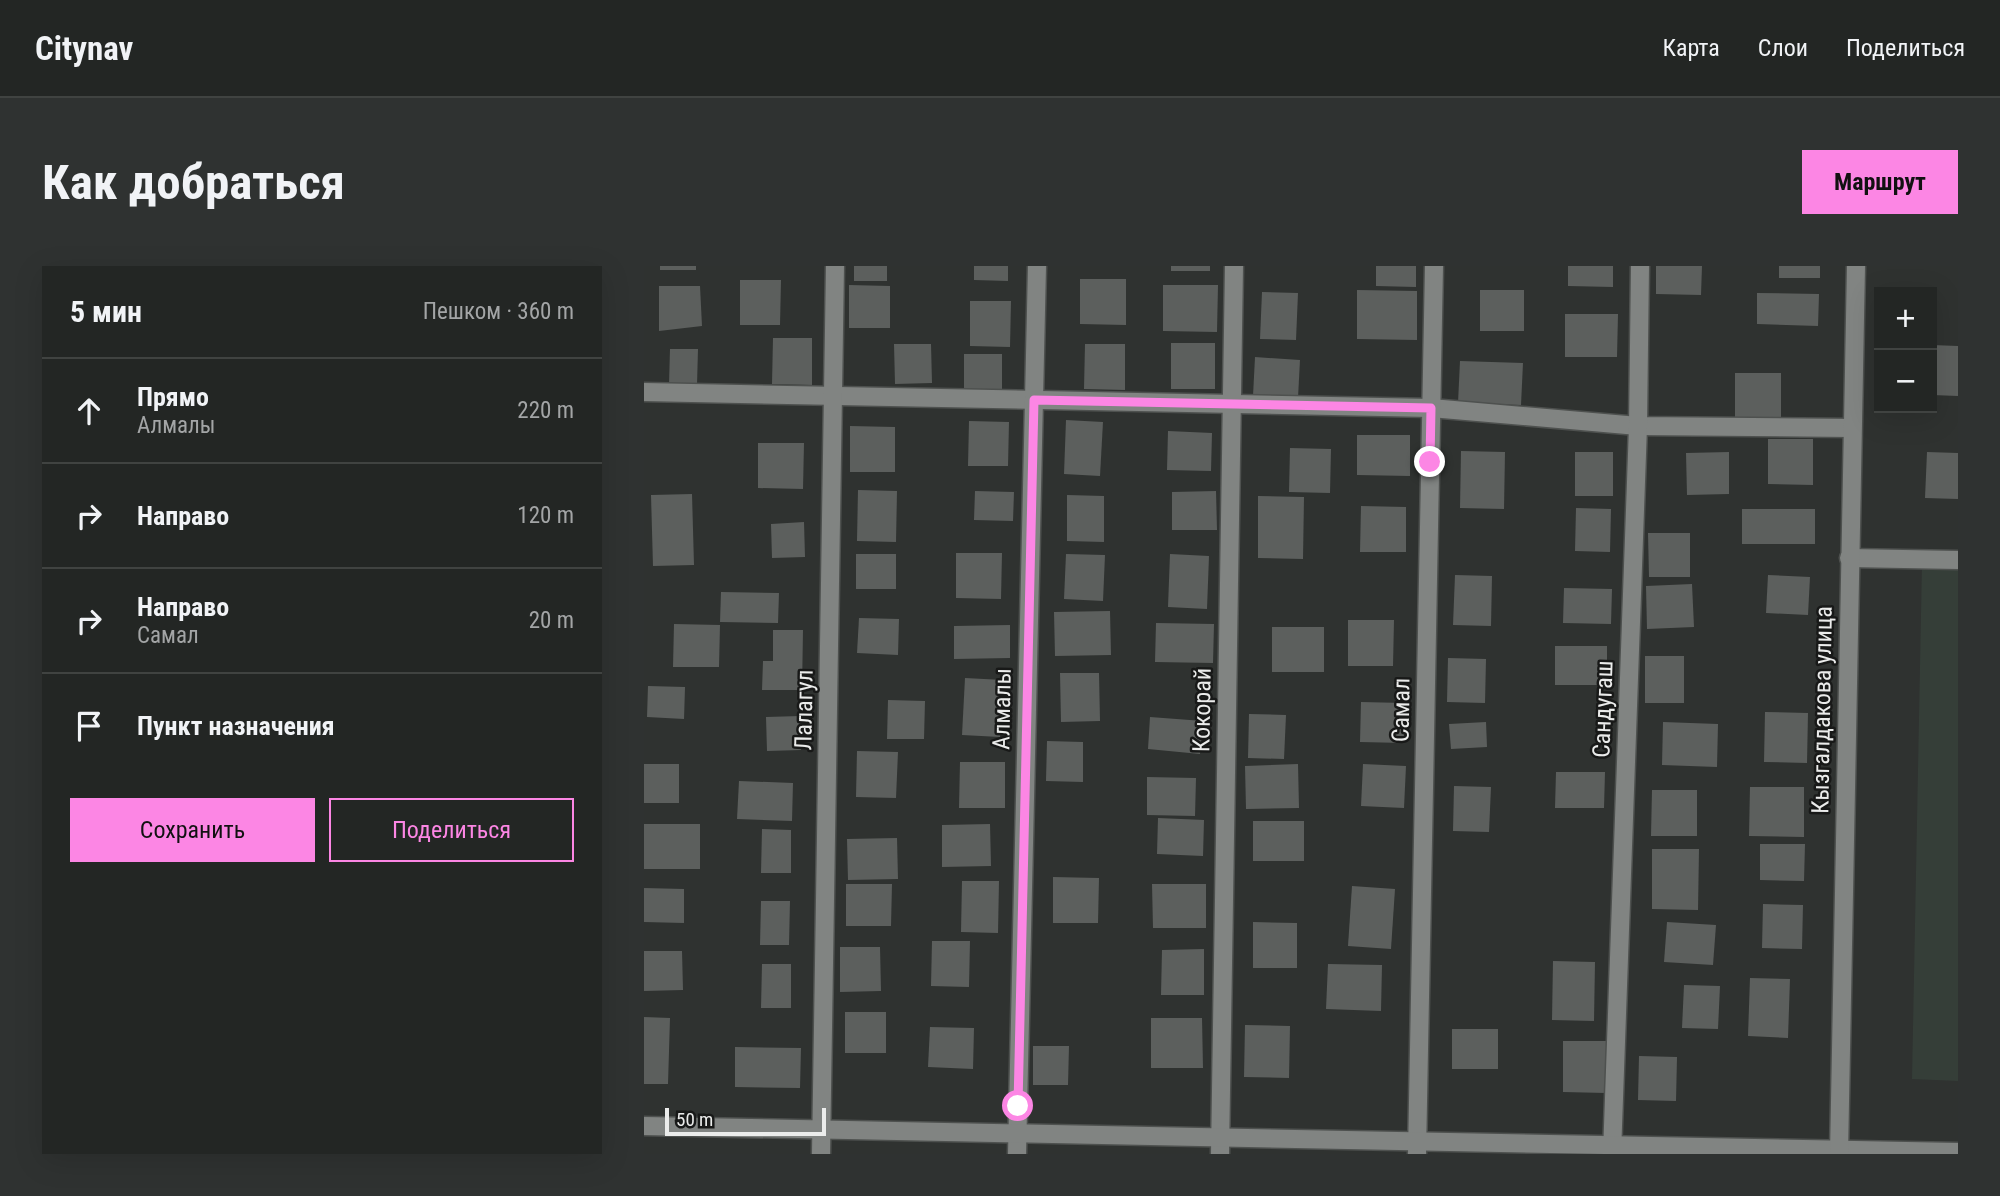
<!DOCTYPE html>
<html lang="ru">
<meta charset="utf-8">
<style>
body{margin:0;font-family:"Roboto Condensed",sans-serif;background:#2f3231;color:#f1f3f6}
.controls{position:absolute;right:21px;top:21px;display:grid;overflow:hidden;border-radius:0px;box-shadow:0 7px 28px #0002}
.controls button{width:63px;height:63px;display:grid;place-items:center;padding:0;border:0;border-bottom:2px solid #404341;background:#232624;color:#f1f3f6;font:35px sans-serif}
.scale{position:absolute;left:21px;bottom:18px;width:161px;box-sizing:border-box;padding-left:7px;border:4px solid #ebeceb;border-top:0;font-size:19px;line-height:24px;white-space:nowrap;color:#ebeceb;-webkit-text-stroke:5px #181918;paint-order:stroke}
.stop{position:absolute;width:21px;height:21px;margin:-16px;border:5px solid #fc86e4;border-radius:50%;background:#fff}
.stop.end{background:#fc86e4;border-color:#fff;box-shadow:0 2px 7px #0008}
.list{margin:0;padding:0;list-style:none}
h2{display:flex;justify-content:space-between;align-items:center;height:91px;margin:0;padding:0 28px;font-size:30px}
h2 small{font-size:23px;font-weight:400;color:#a3a5a6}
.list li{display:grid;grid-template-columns:46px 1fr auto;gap:21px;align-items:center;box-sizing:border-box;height:105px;padding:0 28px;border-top:2px solid #404341}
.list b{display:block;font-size:26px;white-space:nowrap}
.list p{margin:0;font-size:23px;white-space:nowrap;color:#a3a5a6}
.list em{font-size:23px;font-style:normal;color:#a3a5a6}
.actions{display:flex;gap:14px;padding:21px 28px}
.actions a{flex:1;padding:16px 0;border:2px solid #fc86e4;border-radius:0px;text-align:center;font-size:24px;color:#fc86e4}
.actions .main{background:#fc86e4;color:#111}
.icon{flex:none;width:38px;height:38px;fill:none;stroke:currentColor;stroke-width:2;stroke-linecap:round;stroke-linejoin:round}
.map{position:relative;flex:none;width:1314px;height:888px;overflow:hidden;border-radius:0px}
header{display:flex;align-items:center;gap:42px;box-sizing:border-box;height:98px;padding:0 35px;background:#232624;border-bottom:2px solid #404341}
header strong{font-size:33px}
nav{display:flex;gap:38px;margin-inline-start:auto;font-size:24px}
.intro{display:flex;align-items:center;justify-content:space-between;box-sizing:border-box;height:168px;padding:0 42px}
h1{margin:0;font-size:49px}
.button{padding:18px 32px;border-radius:0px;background:#fc86e4;color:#111;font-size:24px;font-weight:700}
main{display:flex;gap:42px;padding:0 42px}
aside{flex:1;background:#232624;border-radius:0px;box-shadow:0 7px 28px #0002}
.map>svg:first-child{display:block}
.built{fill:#353e38}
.building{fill:#5c5f5d}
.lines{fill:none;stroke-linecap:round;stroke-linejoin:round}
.street-casing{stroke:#4e514f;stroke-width:21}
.secondary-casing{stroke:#4e514f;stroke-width:21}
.street{stroke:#818482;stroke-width:18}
.secondary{stroke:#818482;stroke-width:18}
.route{stroke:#fc86e4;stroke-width:9}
.labels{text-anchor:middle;stroke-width:5;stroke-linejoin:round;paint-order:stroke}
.street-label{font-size:24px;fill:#ebeceb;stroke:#181918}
</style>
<header>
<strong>Citynav</strong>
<nav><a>Карта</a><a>Слои</a><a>Поделиться</a></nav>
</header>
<div class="intro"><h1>Как добраться</h1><a class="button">Маршрут</a></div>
<main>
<aside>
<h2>5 мин<small>Пешком · 360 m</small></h2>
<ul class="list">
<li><svg class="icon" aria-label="ahead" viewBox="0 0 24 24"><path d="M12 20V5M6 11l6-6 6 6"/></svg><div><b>Прямо</b><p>Алмалы</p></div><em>220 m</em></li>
<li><svg class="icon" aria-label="right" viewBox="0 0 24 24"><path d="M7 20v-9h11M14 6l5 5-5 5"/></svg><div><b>Направо</b></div><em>120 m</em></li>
<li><svg class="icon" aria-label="right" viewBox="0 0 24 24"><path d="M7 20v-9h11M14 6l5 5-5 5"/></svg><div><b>Направо</b><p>Самал</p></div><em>20 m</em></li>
<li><svg class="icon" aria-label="arrive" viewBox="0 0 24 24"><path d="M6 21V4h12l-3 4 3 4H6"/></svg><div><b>Пункт назначения</b></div></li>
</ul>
<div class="actions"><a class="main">Сохранить</a><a>Поделиться</a></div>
</aside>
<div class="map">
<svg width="1314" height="888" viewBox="0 0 1314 888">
<rect width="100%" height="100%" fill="#2f3230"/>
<polygon class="built" points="1278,297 1314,298 1314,815 1268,813"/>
<g class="building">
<rect x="16" y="0" width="36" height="4"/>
<rect x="210" y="0" width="33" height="15"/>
<polygon points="330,0 364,0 364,15 330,14"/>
<rect x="527" y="0" width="39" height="5"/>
<polygon points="732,0 772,0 772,21 732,20"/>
<polygon points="924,0 969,0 969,21 924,20"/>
<polygon points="1012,0 1058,0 1057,29 1012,28"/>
<rect x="1135" y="0" width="41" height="12"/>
<polygon points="436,13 482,13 482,59 436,58"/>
<polygon points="96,14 137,14 136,59 96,59"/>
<polygon points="205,19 246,20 246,62 205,62"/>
<polygon points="519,19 574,19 573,66 519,65"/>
<polygon points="15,20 56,20 58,60 15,65"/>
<polygon points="713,24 773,25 773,74 713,73"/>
<rect x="836" y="24" width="44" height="41"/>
<polygon points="618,26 654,27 652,74 616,73"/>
<polygon points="1113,27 1175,28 1174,60 1113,58"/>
<polygon points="326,35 367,35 366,81 326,80"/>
<polygon points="921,48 974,48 973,91 921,91"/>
<polygon points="129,72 168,72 168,119 128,118"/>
<rect x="527" y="77" width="44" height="46"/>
<polygon points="250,78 287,78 288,117 251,118"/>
<polygon points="441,78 481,78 481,124 440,123"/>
<polygon points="1288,79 1314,80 1314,130 1288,129"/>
<polygon points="26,83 54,83 53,119 25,119"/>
<rect x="320" y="88" width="38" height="39"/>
<polygon points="611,91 656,94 654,132 609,130"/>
<polygon points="816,95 879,97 877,139 814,137"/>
<rect x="1091" y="107" width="46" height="46"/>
<polygon points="422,154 459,156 456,210 420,208"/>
<polygon points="325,155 365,156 364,200 324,200"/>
<polygon points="206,160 251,161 251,206 206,206"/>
<polygon points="524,165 568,167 567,205 523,204"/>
<polygon points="713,169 766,169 766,210 713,209"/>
<polygon points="1124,173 1169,173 1169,219 1124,218"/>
<polygon points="114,177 160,177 159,223 114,222"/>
<polygon points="646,182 687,183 686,227 645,226"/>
<polygon points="817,185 861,186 860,243 816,242"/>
<rect x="931" y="186" width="38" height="44"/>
<polygon points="1085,186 1085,228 1043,229 1042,187"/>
<polygon points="1283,186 1314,187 1314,233 1281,232"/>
<polygon points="214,224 253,225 252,276 213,275"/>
<polygon points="331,225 370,226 369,255 330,254"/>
<polygon points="572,225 573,264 528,264 528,226"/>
<polygon points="48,228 50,299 9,300 7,229"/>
<polygon points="423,229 460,230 460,276 423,275"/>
<polygon points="614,230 660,231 659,293 614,292"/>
<polygon points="717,240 762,241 762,286 716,286"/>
<polygon points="932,242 967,243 966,286 931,285"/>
<rect x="1098" y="243" width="73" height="35"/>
<polygon points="160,256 161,291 128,292 127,258"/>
<polygon points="1004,267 1046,267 1046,311 1005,311"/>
<polygon points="312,287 358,287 357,333 312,332"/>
<rect x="212" y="288" width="40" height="35"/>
<polygon points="422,288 461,289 459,335 420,333"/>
<polygon points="526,288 565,290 563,343 524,341"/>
<polygon points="811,309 848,310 847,360 809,359"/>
<polygon points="1124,309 1166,311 1164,349 1122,347"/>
<polygon points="1048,318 1050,361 1003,363 1002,320"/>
<polygon points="920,322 968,323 967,358 919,357"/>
<polygon points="77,326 135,327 134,357 76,356"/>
<polygon points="466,345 467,389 411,390 410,346"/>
<polygon points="215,352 255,353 254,389 213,387"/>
<polygon points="704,354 750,354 749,400 704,400"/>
<polygon points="512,357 570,358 569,397 511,396"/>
<polygon points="30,358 76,359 75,401 29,401"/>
<polygon points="366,359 366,392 310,393 310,360"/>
<rect x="628" y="361" width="52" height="45"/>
<polygon points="129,364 159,364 158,424 118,424 119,395 129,395"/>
<rect x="911" y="380" width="52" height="39"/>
<rect x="1001" y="390" width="39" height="47"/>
<polygon points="804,392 842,393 841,437 803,436"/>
<polygon points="416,407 455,407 456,455 417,456"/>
<polygon points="321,412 359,414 356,471 318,469"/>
<polygon points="4,420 41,421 40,453 3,451"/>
<polygon points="244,434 281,435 280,473 243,473"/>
<polygon points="717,436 760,437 760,477 716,476"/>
<polygon points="1121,446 1164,447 1163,497 1120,496"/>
<polygon points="605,448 642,449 640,493 604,492"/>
<polygon points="156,450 157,484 123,485 122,451"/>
<polygon points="506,451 559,455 556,488 504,483"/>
<polygon points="842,456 843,481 807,483 805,458"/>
<polygon points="1019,456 1074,458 1073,501 1018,499"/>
<polygon points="403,475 439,476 439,516 402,515"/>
<polygon points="213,485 254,486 252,532 212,531"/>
<polygon points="316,496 361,496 361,542 315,542"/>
<rect x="0" y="498" width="35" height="39"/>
<polygon points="654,498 655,542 602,543 601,500"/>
<polygon points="719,498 762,500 760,542 717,540"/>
<polygon points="912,506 961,506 960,542 911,542"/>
<polygon points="503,511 552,512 551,550 503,549"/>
<polygon points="95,515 149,517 148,555 93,553"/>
<polygon points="810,520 847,521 845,566 809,565"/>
<polygon points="1106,521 1160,521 1160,571 1105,570"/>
<polygon points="1008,524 1053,524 1053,570 1007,570"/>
<polygon points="514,552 560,554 559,590 513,588"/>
<rect x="609" y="555" width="51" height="40"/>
<rect x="0" y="558" width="56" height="45"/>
<polygon points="346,558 347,600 298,601 298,559"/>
<polygon points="118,563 147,564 147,607 117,607"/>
<polygon points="253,572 254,613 204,614 203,573"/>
<polygon points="1116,578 1161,578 1160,615 1116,614"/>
<polygon points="1008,583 1055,583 1054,644 1008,643"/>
<polygon points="409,611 455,612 454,657 409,657"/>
<polygon points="318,615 355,615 354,667 317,666"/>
<polygon points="202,618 248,618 247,660 202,660"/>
<polygon points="508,618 562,618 562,662 509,662"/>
<polygon points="708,620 751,623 747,683 704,680"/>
<polygon points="0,622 40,623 40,657 0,656"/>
<polygon points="117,635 146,635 145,679 116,679"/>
<polygon points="1119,638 1159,639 1158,683 1118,682"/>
<polygon points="609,656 653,657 653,702 609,702"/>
<polygon points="1023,656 1072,659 1069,699 1020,696"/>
<polygon points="288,675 326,675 325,721 287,720"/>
<polygon points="196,681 236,681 237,725 196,726"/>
<polygon points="560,683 560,729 517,729 518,684"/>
<polygon points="0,685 38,685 39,724 0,725"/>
<polygon points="909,695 951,696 950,755 908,754"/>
<polygon points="118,698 147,698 147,742 117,742"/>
<polygon points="684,698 738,699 737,745 682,743"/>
<polygon points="1106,712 1146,713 1144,772 1104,770"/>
<polygon points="1040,719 1076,720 1074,763 1038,762"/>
<rect x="201" y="746" width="41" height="41"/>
<polygon points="0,751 26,752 24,818 0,818"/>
<polygon points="507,752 558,752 559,802 507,802"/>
<polygon points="601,759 646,760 645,812 600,811"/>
<polygon points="286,761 330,762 329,803 284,801"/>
<rect x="808" y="763" width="46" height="40"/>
<polygon points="919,775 962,775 962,827 919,826"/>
<polygon points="389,780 425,780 424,819 389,819"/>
<polygon points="91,781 157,782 156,822 91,821"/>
<polygon points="995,790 1033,791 1032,835 994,834"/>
</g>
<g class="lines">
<g class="street-casing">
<g id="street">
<polyline points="0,126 787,142 994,160 1208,162"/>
<polyline points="1205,292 1314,294"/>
<polyline points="177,888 191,0"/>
<polyline points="373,888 393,0"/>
<polyline points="576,888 590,0"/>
<polyline points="773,888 790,0"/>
<polyline points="968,888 994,160 996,0"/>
</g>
</g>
<g class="secondary-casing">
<g id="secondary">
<polyline points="0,860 1314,886"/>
<polyline points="1195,888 1212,0"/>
</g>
</g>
<use href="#street" class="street"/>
<use href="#secondary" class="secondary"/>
</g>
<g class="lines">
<polyline class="route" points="374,840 390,134 787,142 786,196"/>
</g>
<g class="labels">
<g class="street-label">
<text transform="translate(358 443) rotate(-89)" y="8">Алмалы</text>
<text transform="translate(959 443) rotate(-88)" y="8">Сандугаш</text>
<text transform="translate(160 444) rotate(-89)" y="8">Лалагул</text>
<text transform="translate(558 444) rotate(-89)" y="8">Кокорай</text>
<text transform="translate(757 444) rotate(-89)" y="8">Самал</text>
<text transform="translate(1178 444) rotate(-89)" y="8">Кызгалдакова улица</text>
</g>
</g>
</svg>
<div class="controls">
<button>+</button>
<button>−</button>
</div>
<div class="scale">50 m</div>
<div class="stop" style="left:374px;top:840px"></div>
<div class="stop end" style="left:786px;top:196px"></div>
</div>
</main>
